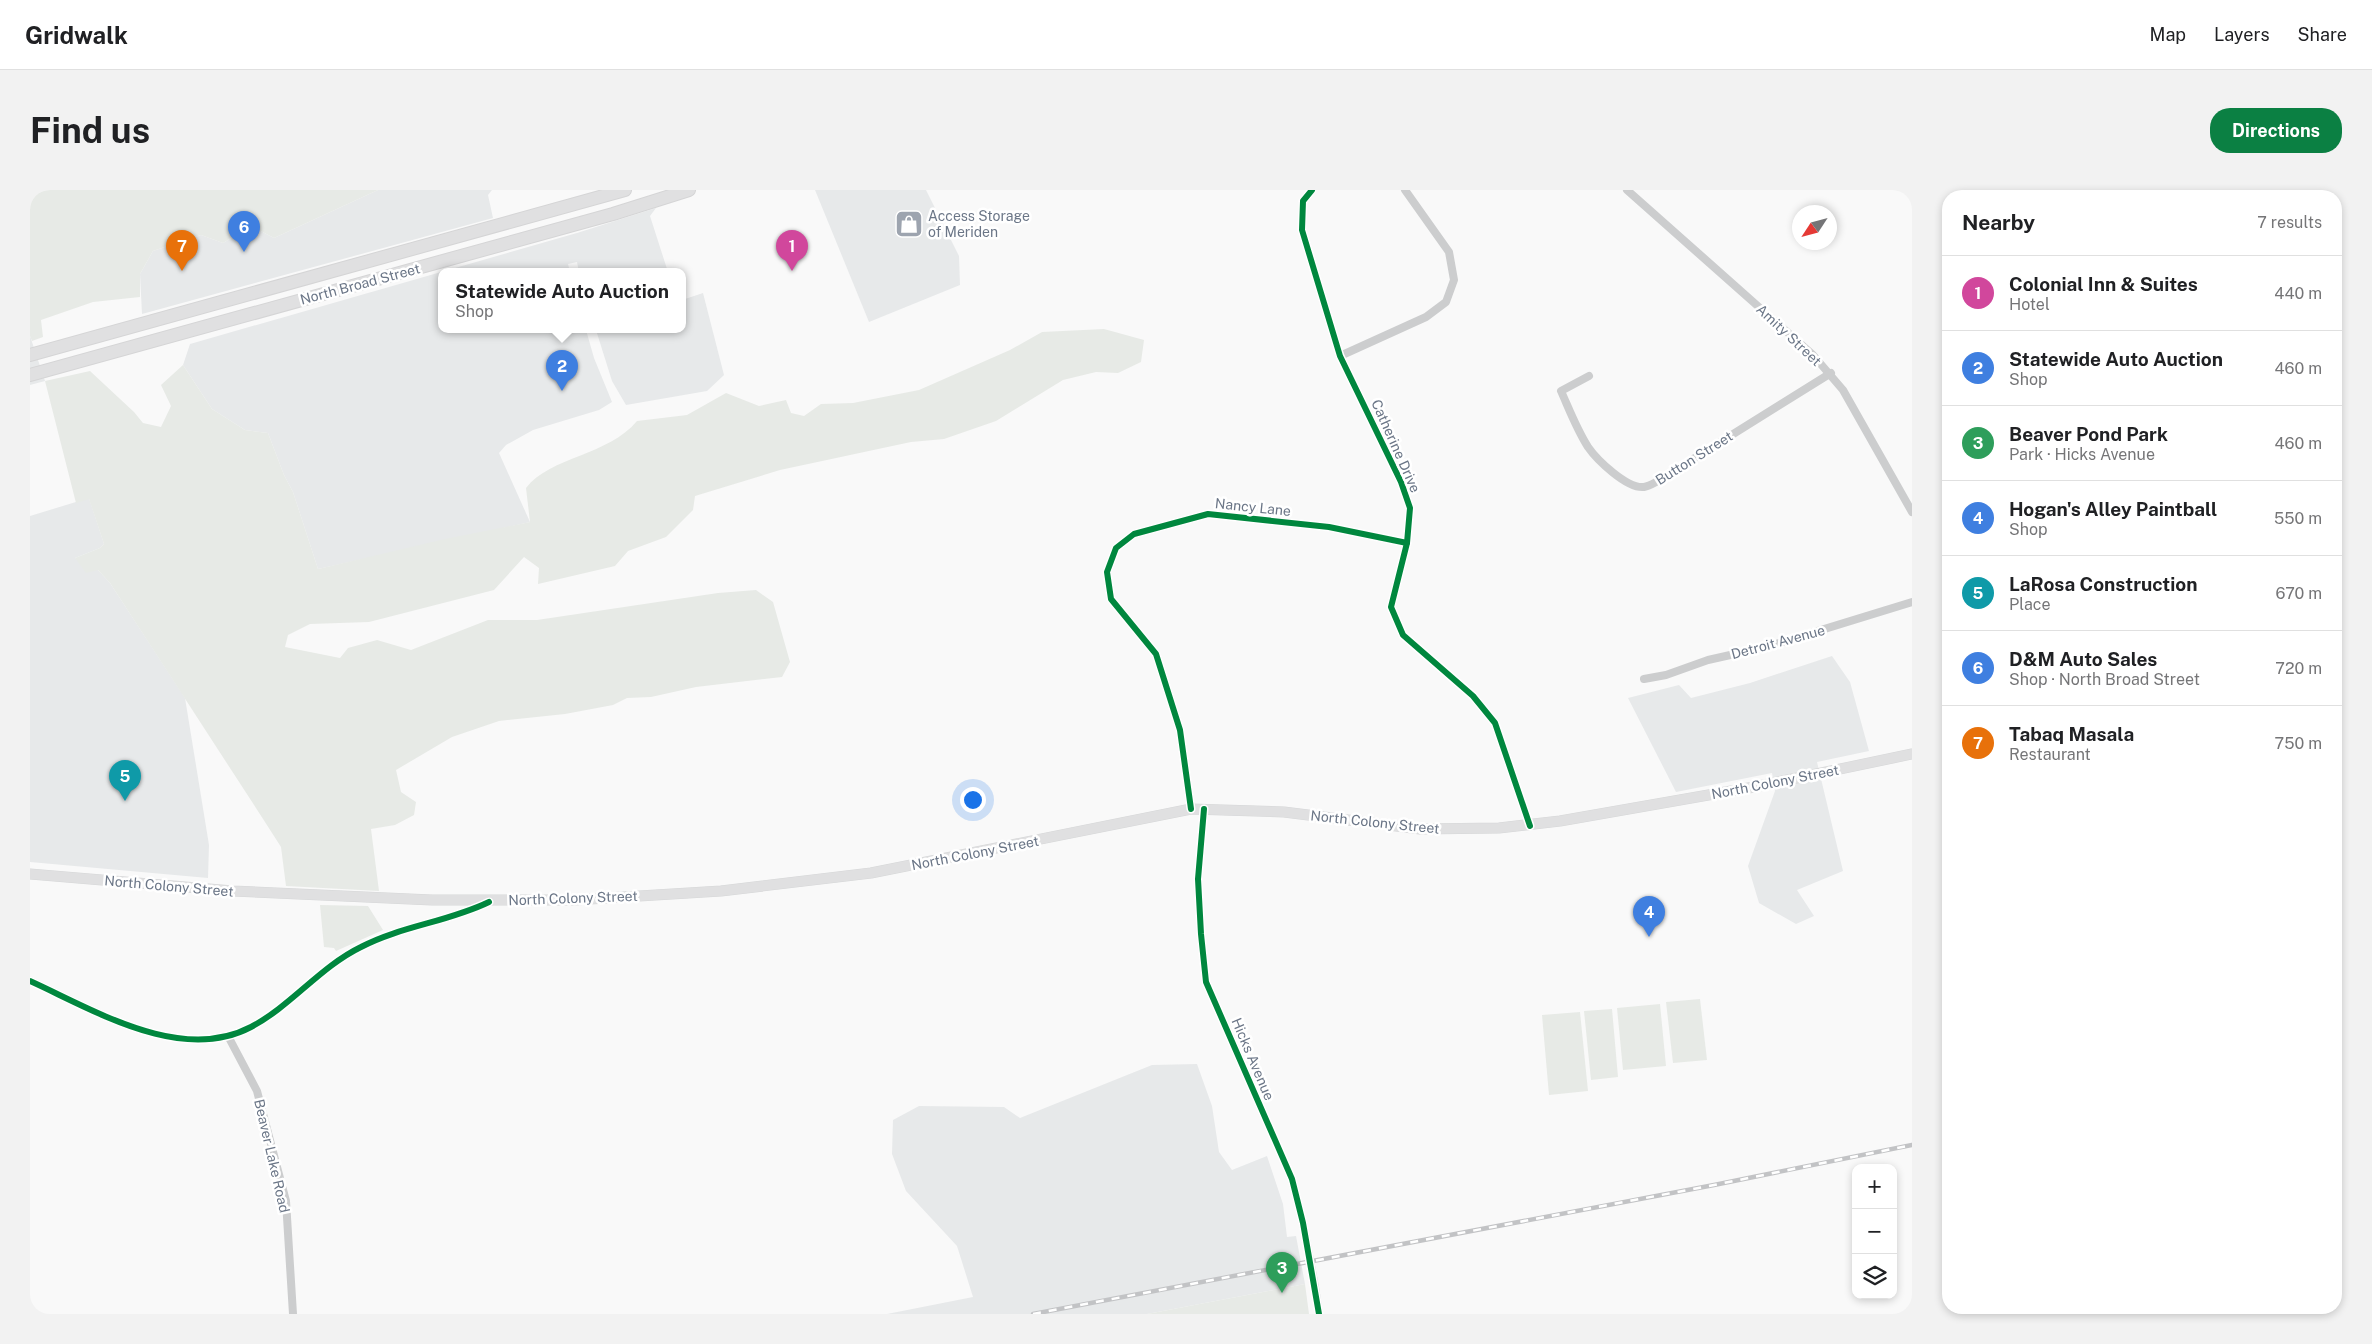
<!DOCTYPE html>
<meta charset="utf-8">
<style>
body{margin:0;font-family:"Public Sans",sans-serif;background:#f2f2f2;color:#202124}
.controls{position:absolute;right:15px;bottom:15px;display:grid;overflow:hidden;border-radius:10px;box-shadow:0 2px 8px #0003}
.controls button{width:45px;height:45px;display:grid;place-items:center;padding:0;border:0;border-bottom:1px solid #e0e0e0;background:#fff;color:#202124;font:25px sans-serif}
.compass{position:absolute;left:1762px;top:15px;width:45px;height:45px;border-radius:50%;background:#fff;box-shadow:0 2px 8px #0003;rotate:234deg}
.you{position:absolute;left:942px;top:609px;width:18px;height:18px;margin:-12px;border:4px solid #fff;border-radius:50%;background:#1a73e8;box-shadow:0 0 0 8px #1a73e833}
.badge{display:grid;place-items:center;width:32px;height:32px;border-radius:50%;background:#0b8043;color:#fff;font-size:16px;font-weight:700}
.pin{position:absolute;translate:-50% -41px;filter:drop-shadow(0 1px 2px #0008)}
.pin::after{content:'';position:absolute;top:26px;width:18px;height:15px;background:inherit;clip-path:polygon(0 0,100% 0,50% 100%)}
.popup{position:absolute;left:408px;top:78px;width:248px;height:65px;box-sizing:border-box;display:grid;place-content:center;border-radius:10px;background:#fff;filter:drop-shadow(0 1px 4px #0005);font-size:16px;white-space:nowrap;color:#757577}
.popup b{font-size:19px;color:#202124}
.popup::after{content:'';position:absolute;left:50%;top:100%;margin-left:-10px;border:10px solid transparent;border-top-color:#fff}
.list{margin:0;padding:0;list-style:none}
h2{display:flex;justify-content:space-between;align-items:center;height:65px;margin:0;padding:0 20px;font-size:21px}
h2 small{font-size:16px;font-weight:400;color:#757577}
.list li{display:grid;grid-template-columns:32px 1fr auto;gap:15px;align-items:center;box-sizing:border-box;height:75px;padding:0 20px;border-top:1px solid #e0e0e0}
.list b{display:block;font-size:19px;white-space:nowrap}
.list p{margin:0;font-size:16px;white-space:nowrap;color:#757577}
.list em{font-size:16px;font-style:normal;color:#757577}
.icon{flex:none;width:28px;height:28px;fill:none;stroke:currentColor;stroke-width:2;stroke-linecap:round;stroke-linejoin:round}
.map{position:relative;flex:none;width:1882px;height:1124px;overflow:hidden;border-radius:20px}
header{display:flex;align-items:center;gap:30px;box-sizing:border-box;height:70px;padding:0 25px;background:#fff;border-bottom:1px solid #e0e0e0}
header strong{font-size:24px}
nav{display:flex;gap:28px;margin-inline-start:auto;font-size:18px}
.intro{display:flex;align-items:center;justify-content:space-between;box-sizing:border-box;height:120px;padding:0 30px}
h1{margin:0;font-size:35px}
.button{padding:12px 22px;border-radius:20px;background:#0b8043;color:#fff;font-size:18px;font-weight:700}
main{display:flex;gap:30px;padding:0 30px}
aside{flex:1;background:#fff;border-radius:20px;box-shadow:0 2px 8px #0003}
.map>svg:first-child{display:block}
.built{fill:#e7e9ea}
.green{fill:#e7eae6}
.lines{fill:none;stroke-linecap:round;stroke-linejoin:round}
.secondary-casing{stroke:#d6d7d8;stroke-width:11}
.trunk-casing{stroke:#d5d5d6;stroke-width:14}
.minor{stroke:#cccdce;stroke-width:8}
.secondary{stroke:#e0e0e1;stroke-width:10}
.trunk{stroke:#e0e0e1;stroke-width:12}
.rail-casing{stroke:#c2c3c5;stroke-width:4.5}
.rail{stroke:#fff;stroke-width:2.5;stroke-dasharray:8;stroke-linecap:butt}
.minor-bridge{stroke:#cccdce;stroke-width:8}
.cycleway-casing{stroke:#fff;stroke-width:9}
.cycleway{stroke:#00873e;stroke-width:6}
.labels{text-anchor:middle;stroke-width:5;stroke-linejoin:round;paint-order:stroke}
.poi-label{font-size:14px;fill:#6b7687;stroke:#fff;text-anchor:start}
.street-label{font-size:14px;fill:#6b7687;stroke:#fff}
</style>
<header>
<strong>Gridwalk</strong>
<nav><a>Map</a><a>Layers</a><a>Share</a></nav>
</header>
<div class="intro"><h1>Find us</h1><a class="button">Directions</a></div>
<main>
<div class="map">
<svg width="1882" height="1124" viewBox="0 0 1882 1124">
<rect width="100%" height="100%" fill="#f9f9f9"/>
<g class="built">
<polygon points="348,0 462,0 458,5 463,28 112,124 110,84 123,61 171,45 193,53 221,36 244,48"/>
<polygon points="785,0 896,0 929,66 930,95 839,132"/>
<polygon points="626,18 620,26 638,82 549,82 547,72 538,74 540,82 412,82 412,140 556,140 564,168 582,212 569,220 503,240 476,255 469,263 500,332 288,379 263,302 254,285 238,243 215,240 182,219 153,175 160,154 547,43"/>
<polygon points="673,103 694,185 677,201 596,215 582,191 566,140 652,140 652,110"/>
<polygon points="0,146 15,191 0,195"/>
<polygon points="59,308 74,354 70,358 45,368 68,380 80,393 155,508 179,655 178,688 0,672 0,326"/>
<polygon points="1802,466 1820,492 1839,561 1787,572 1813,681 1767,700 1784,726 1766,734 1729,713 1718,676 1745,601 1742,583 1646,602 1598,508 1649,495 1661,508 1720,493"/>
<polygon points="1167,874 1182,916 1189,962 1202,980 1237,966 1253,1014 1257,1047 1266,1046 1275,1094 1117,1124 857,1124 943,1107 927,1056 876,1001 862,964 863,930 889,916 974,917 990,928 1122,875"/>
</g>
<g class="green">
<polygon points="0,0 348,0 244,48 221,36 193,53 171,45 123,61 110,84 110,107 63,112 11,130 13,147 2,151 0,146"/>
<path d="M1074,139L1114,150L1111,172L1088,183L1066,182L1033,190L966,231L914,249L881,252L750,280L665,306L663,320L636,347L598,361L585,376L508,394L509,378L494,367L464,400L339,432L280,434L258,445L255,457L310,468L318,458L347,450L381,460L458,430H507L688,403L726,400L743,412L760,472L752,487L666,497L621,507L597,508L583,515L535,524L469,531L422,547L366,580L371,602L386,612L384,625L365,635L341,639L349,701L256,696L251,657L235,632L80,393L68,380L56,383L45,368L70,358L74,354L59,309L46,313L15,191L60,181L104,222L113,233L131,237L141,216L131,195L153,175L182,219L215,240L238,243L254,285L263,302L288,379L415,349L500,332L496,298C521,266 578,266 607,231L657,225L696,203L729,216L756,210L761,223L774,226L791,214L823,213L889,200L980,160L1012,142Z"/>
<polygon points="290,715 338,716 353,740 306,761 304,758 294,757"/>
<polygon points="1670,809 1677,870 1643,873 1636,812"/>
<polygon points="1630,814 1636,876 1593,880 1587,818"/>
<polygon points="1582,819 1588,887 1561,890 1554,821"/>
<polygon points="1550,822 1558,901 1519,905 1512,825"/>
<polygon points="1275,1094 1279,1124 1117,1124"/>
</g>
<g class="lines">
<g class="secondary-casing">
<polyline id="secondary" points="0,684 203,701 402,710 544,710 691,701 841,683 1161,619 1254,622 1390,639 1469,638 1530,631 1724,597 1882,564"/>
</g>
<g class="trunk-casing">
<g id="trunk">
<polyline points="0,165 595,0"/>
<polyline points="0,185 583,24 659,0"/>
</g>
</g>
<g class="minor">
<polyline points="1282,0 1273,11 1272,40 1310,166 1371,292 1380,318 1377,353 1361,417 1373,445 1443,506 1465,533 1500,636"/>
<polyline points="1597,0 1783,165 1813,200 1882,322"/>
<polyline points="1310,166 1396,127 1416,112 1424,90 1419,62 1375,0"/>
<path d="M1559,186L1531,201C1539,219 1547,240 1558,257C1567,270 1597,299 1614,297C1619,296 1624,293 1628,291L1801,183"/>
<polyline points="1614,489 1636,485 1678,470 1736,457 1882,412"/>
<polyline points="1161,619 1150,540 1126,464 1081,409 1077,382 1086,358 1104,344 1178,324 1299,337 1377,353"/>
<polyline points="1174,619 1168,689 1171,744 1176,792 1262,989 1273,1033"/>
<path d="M0,791C64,820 151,874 221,837C261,816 290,777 331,757C371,736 418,732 459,712"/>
<polyline points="198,846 227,901 256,1011 263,1124"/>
<polyline points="1285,1097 1289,1124"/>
</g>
<use href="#secondary" class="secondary"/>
<use href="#trunk" class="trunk"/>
<g class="rail-casing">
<polyline id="rail" points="1003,1124 1684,995 1882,955"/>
</g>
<use href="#rail" class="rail"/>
<polyline class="minor-bridge" points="1273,1033 1285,1097"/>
<g class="cycleway-casing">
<g id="cycleway">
<polyline points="1282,0 1273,11 1272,40 1310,166 1371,292 1380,318 1377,353 1361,417 1373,445 1443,506 1465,533 1500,636"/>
<polyline points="1161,619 1150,540 1126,464 1081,409 1077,382 1086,358 1104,344 1178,324 1299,337 1377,353"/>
<polyline points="1174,619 1168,689 1171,744 1176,792 1262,989 1273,1033 1289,1124"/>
<path d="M0,791C64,820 151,874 221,837C261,816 290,777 331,757C371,736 418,732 459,712"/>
</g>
</g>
<use href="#cycleway" class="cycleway"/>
</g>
<defs>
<g id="shop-square" transform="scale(1.4375)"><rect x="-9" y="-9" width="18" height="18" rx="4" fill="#9da4af" stroke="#fff"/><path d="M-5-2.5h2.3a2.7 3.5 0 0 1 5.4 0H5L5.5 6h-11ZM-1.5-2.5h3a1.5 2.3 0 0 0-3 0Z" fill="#fff"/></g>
</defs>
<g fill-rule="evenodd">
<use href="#shop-square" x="879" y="34"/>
</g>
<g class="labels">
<g class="poi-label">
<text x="898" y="31">Access Storage<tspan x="898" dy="16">of Meriden</tspan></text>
</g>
<g class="street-label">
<text transform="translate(330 94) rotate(-15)" y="5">North Broad Street</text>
<text transform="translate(1759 145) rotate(43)" y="5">Amity Street</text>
<text transform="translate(1366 256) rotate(66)" y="5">Catherine Drive</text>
<text transform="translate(1664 268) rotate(-32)" y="5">Button Street</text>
<text transform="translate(1223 317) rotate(6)" y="5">Nancy Lane</text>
<text transform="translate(1748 452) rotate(-15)" y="5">Detroit Avenue</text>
<text transform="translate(1745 592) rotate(-11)" y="5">North Colony Street</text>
<text transform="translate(1345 632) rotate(6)" y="5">North Colony Street</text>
<text transform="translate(945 663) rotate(-11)" y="5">North Colony Street</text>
<text transform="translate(139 696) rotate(5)" y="5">North Colony Street</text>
<text transform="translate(543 708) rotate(-2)" y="5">North Colony Street</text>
<text transform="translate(1223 869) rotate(67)" y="5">Hicks Avenue</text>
<text transform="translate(242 966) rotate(77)" y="5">Beaver Lake Road</text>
</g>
</g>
</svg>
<div class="controls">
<button>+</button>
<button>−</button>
<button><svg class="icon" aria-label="layers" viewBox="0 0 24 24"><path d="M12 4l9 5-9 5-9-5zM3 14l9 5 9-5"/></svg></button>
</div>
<svg class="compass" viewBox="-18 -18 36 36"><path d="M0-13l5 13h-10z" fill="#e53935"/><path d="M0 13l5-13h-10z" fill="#757577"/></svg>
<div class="you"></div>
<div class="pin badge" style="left:762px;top:81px;background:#d1479c">1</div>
<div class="pin badge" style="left:532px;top:201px;background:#3f7fe0">2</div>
<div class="popup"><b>Statewide Auto Auction</b>Shop</div>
<div class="pin badge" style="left:1252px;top:1103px;background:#2e9e5b">3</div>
<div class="pin badge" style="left:1619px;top:747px;background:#3f7fe0">4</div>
<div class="pin badge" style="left:95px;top:611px;background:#0f9aa8">5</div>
<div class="pin badge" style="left:214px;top:62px;background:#3f7fe0">6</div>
<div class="pin badge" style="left:152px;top:81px;background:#e8710a">7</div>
</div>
<aside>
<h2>Nearby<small>7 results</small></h2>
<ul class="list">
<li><span class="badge" style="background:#d1479c">1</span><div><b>Colonial Inn &amp; Suites</b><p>Hotel</p></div><em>440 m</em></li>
<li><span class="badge" style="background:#3f7fe0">2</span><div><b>Statewide Auto Auction</b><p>Shop</p></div><em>460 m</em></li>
<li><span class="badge" style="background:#2e9e5b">3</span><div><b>Beaver Pond Park</b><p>Park · Hicks Avenue</p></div><em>460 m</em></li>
<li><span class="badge" style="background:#3f7fe0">4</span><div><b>Hogan's Alley Paintball</b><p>Shop</p></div><em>550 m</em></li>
<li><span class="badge" style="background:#0f9aa8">5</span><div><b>LaRosa Construction</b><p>Place</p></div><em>670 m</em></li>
<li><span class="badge" style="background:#3f7fe0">6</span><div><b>D&amp;M Auto Sales</b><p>Shop · North Broad Street</p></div><em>720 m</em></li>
<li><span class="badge" style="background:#e8710a">7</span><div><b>Tabaq Masala</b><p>Restaurant</p></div><em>750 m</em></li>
</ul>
</aside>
</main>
